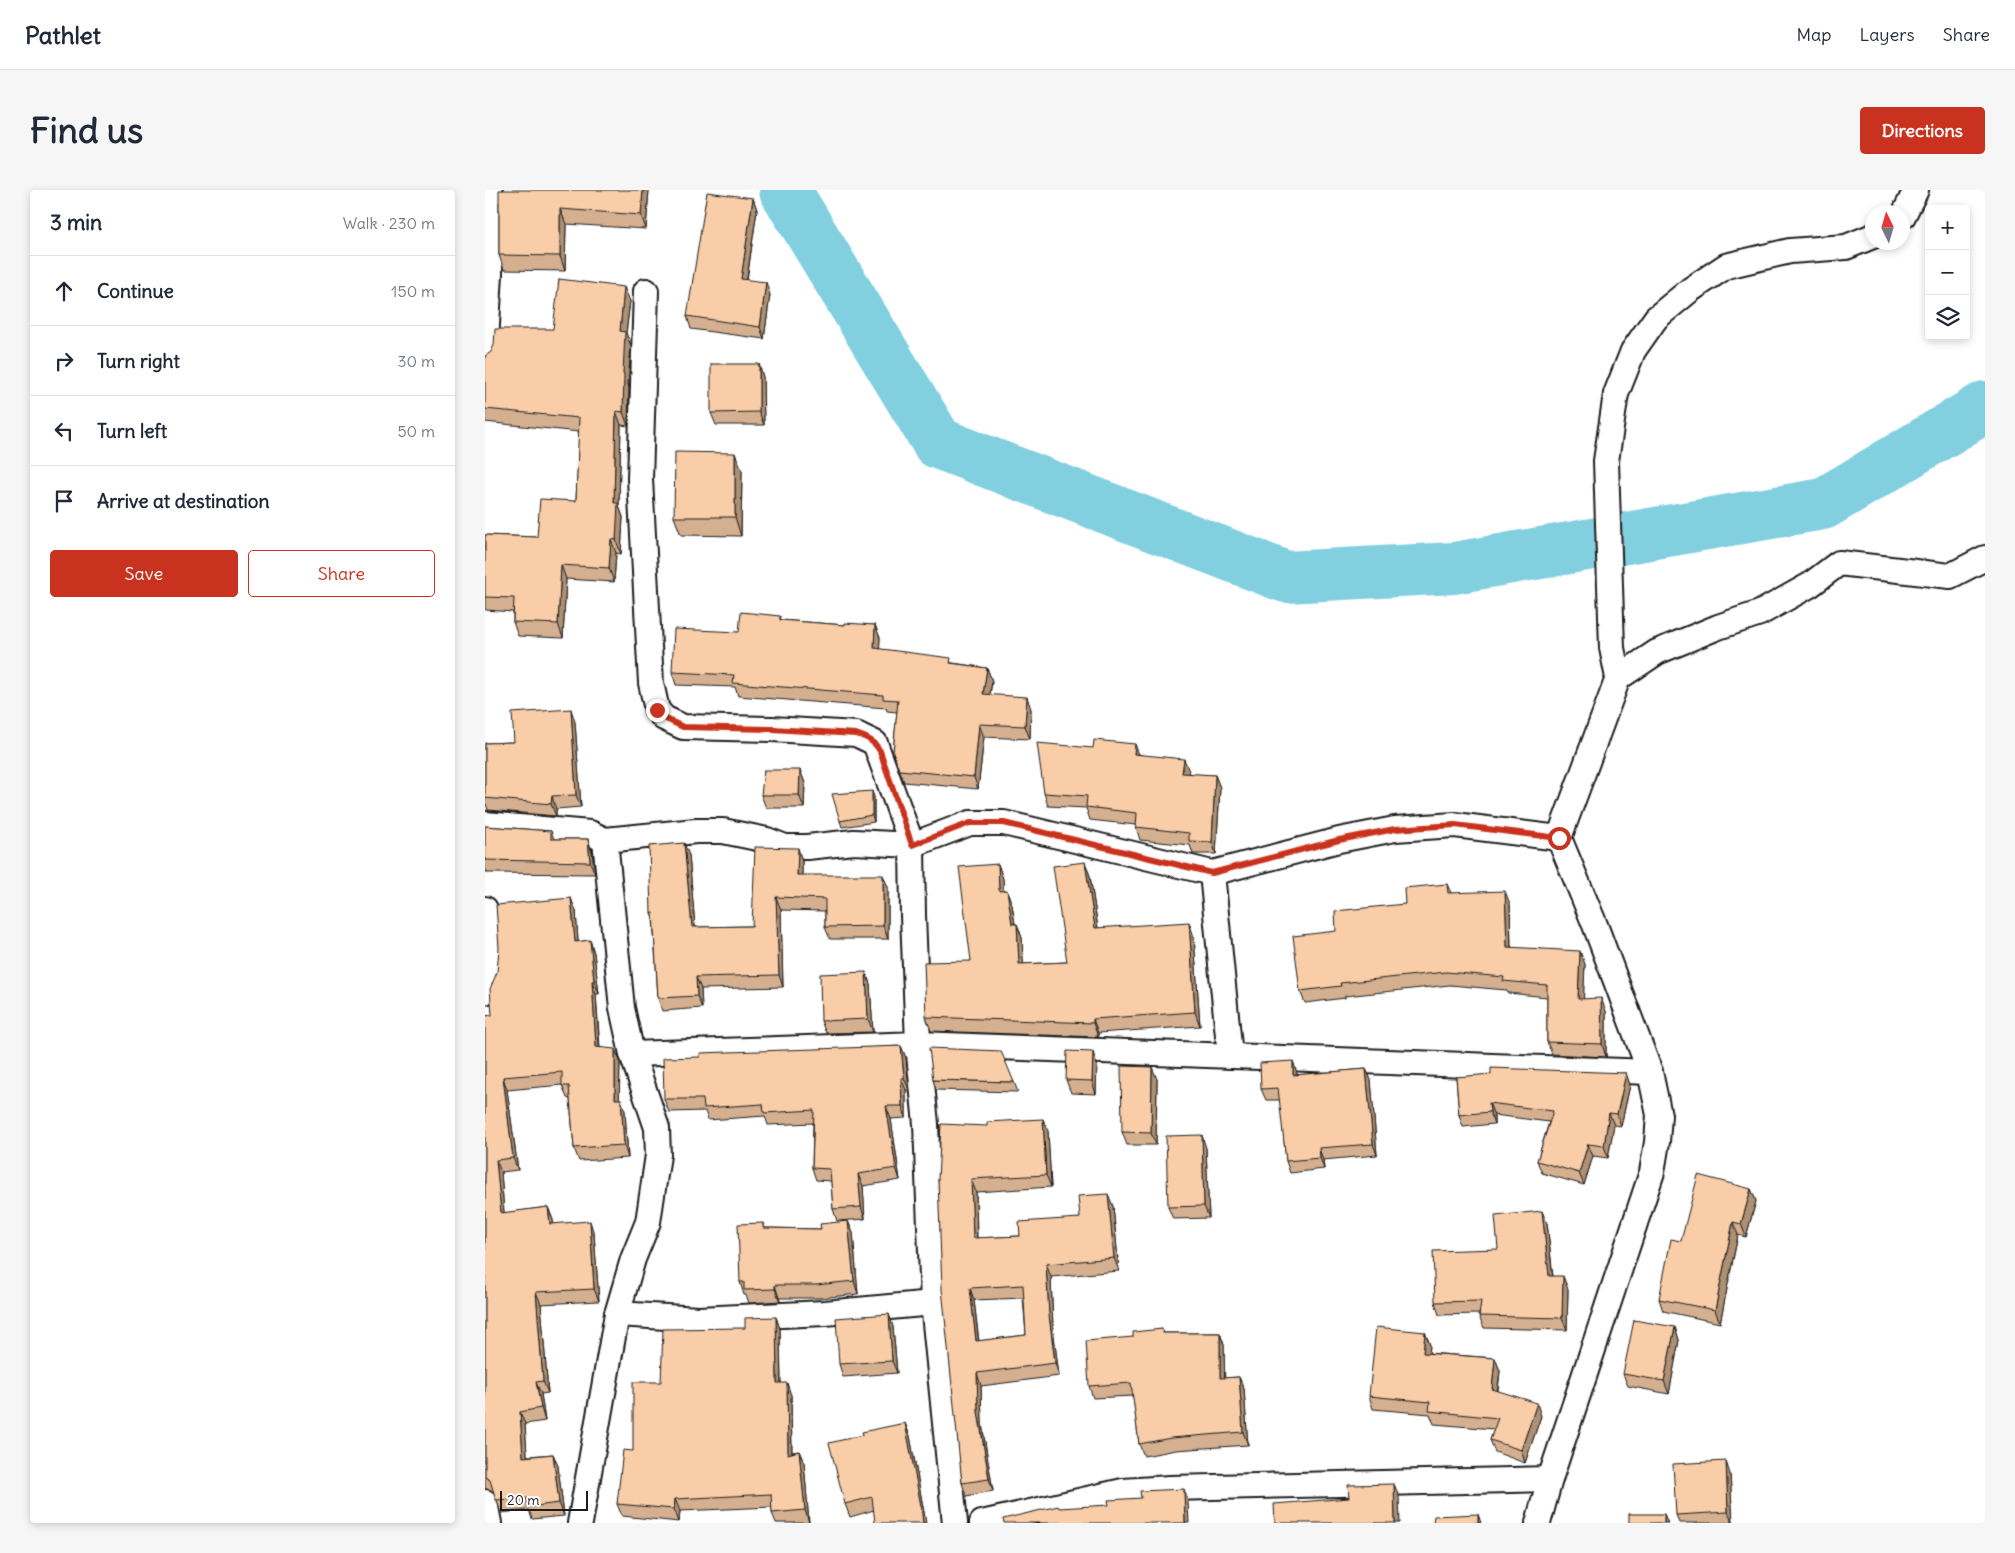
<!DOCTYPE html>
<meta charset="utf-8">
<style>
body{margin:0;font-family:Delius,sans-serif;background:#f6f6f7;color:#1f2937}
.controls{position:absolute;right:15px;top:15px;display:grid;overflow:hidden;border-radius:5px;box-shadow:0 2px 8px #0003}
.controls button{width:45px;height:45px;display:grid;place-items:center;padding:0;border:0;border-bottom:1px solid #e0e1e3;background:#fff;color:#1f2937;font:25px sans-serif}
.compass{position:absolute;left:1380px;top:15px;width:45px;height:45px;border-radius:50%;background:#fff;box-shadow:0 2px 8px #0003;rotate:355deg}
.scale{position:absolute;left:15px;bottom:12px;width:88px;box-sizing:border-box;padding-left:5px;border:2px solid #1c1c1c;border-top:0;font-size:14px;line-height:18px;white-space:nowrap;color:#1c1c1c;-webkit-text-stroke:4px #fff;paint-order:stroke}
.stop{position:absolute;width:15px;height:15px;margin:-11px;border:4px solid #c8321e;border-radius:50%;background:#fff}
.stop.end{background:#c8321e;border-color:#fff;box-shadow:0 1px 5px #0008}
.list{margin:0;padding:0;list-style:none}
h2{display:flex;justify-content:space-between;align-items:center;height:65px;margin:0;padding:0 20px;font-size:21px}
h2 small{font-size:16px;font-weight:400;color:#747a83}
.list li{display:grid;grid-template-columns:32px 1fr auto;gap:15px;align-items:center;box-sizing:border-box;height:70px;padding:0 20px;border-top:1px solid #e0e1e3}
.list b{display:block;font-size:19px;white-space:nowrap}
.list em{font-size:16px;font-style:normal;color:#747a83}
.actions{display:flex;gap:10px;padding:15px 20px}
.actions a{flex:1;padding:11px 0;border:1px solid #c8321e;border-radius:5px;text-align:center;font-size:18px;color:#c8321e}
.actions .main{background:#c8321e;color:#fff}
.icon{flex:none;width:28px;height:28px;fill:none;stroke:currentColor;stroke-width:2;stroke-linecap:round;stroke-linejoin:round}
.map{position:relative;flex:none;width:1500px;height:1333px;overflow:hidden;border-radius:5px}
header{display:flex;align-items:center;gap:30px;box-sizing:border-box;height:70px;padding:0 25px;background:#fff;border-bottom:1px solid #e0e1e3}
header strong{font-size:24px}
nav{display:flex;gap:28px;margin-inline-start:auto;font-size:18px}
.intro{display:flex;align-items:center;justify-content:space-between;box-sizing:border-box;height:120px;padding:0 30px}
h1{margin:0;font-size:35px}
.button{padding:12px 22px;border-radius:5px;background:#c8321e;color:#fff;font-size:18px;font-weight:700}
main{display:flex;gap:30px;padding:0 30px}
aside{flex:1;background:#fff;border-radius:5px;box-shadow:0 2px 8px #0003}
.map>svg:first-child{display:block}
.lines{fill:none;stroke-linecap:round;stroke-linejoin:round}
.river{stroke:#81cfdf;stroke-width:52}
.street-casing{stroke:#1c1c1c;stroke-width:28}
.street{stroke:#fff;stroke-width:24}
.wall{fill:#d5b090;stroke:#1c1c1c;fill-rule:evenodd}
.shaded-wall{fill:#ae9075;stroke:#1c1c1c}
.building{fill:#f8cda7;stroke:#1c1c1c;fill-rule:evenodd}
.route{stroke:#c8321e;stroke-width:6}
</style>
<header>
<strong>Pathlet</strong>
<nav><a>Map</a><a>Layers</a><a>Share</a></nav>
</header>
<div class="intro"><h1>Find us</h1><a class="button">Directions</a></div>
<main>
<aside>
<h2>3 min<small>Walk · 230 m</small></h2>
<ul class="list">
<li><svg class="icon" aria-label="ahead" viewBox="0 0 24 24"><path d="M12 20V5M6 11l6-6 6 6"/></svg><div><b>Continue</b></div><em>150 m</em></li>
<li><svg class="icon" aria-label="right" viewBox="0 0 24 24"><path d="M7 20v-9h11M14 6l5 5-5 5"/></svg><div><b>Turn right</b></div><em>30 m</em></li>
<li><svg class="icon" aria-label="left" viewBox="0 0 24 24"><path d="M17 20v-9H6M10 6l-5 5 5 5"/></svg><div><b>Turn left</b></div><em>50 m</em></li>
<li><svg class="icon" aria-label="arrive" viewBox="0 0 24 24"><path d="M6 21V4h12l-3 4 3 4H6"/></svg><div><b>Arrive at destination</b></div></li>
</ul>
<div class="actions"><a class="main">Save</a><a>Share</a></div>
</aside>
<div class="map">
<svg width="1500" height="1333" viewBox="0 0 1500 1333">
<rect width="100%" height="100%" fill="#fff"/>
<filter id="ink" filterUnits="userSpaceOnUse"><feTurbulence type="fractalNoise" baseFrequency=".02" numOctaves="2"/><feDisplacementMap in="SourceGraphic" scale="10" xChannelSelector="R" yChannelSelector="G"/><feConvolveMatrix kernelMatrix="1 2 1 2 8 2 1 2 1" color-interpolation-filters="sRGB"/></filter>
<g filter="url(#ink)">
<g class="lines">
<polyline class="river" points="300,0 453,253 801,387 969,378 1338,314 1500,217"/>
<g class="street-casing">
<g id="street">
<polyline points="1418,26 1431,0"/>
<polyline points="0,168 5,84 5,0"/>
<polyline points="1133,488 1172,462 1233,437 1275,423 1325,395 1354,373 1465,386 1500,368"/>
<polyline points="0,634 105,643 120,650 211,641 238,641 282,650 300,657 322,657 369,652 427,655 485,633 519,633 727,683 854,650 910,639 970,635 1074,648"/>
<polyline points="727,683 745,866"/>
<path d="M0,719C5,749 9,772 0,802"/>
<polyline points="147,864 433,854 428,725 427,655 390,553 371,544 287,539 198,537 179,528 172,520 166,493 155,289 161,101"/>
<polyline points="132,1124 214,1129 340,1123 448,1113"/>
<polyline points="0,1312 4,1333"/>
<polyline points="95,1333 132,1124 148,1069 163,1032 173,965 172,938 147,864 137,818 120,650"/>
<polyline points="470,1333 448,1113 441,934 433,854 1165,882"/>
<polyline points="497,1333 638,1301 685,1298 1065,1289"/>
<polyline points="1053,1333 1065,1289 1167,982 1172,952 1174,925 1165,882 1110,735 1074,648 1133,488 1127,458 1121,271 1131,204 1148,161 1171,128 1205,100 1241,76 1305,61 1361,57 1388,46"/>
</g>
</g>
<use href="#street" class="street"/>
</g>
<g class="wall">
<polygon points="164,0 161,39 81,34 80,81 19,80 14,65 14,12"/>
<polygon points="268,8 272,20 262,90 285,105 279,149 206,139 202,126"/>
<polygon points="145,111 141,143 146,156 143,194 144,198 143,236 136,235 134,316 138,327 136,364 131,363 129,392 81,389 78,448 33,446 28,432 28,422 1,420 0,419 0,345 52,347 91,311 94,242 0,232 0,166 68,139"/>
<polygon points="274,174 278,187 279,235 231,235 226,223"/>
<polygon points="257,281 256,346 196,345 189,327"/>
<polygon points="295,426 296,430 360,435 390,435 395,448 394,459 468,473 502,478 507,491 505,505 546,519 545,549 499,547 493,599 419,592 408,562 412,522 402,521 401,518 253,506 250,497 191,495 187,482 254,442"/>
<polygon points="90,532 96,617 71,619 71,626 3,620 1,614 0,614 0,553 29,552"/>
<polygon points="654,564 704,581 703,584 730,585 735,598 731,664 708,664 705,655 655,650 651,637 651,635 605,630 601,618 563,616 559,603"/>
<polygon points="315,580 320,593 319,618 281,618 276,605"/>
<polygon points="389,607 389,632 357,637 355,631"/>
<polygon points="0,636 66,641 69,649 103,649 107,662 110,684 2,683 0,677"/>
<polygon points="204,665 210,737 267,736 317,671 317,685 403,697 403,749 345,749 340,737 340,721 296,720 298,797 216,799 217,818 177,821 173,808 168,728 166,723"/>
<polygon points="600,672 605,686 613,738 709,747 715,836 613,843 613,847 446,841 441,827 486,771 513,674 518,689 518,701 527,715 530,734 532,734 537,748 538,774 582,772"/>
<polygon points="962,694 966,703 1025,714 1026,757 1100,774 1098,809 1121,821 1121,867 1067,864 1062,852 1062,807 1023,803 1021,800 965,795 860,806 860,808 820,813 815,801 851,741 920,714"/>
<polygon points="91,721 93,752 105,750 109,763 114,804 111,804 115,857 135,871 134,909 140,921 143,968 94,971 89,958 85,909 82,908 77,895 22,900 33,980 16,982 19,1023 63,1017 68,1030 68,1034 109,1044 114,1111 56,1114 63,1203 56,1204 60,1231 40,1234 42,1266 68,1264 73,1276 79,1326 47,1329 44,1320 16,1323 9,1302 4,1299 0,1299 0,826 7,825"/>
<polygon points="381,782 385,794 388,842 341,843 336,831"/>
<polygon points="416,856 421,868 424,900 421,900 421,928 406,929 415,990 378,996 380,1029 352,1031 348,1019 346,991 331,990 327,978 328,933 283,935 280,926 223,930 220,921 184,922 179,909 215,867"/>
<polygon points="808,871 812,885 881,879 886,890 892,965 838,970 839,979 805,983 801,971 795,910 781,910 776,899"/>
<polygon points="612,875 611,904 586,903 581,890"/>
<polygon points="1141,883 1145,895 1136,936 1129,935 1123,968 1108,966 1099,995 1057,983 1052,971 1064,932 1009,925 1009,934 978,937 974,925 971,887"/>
<polygon points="672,889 671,955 642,955 637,942"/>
<polygon points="448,890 529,892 533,902 451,900"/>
<path d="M563,941L566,997L491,1002L492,1048L535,1046L595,1028L628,1016L634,1081L566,1087L568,1138L574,1186L496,1196L497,1234L508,1301L481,1306L477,1293L453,989ZM538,1108L541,1145L494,1151L489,1110Z"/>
<polygon points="721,958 724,1028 688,1029 683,1017"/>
<polygon points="1266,999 1271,1011 1261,1047 1253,1045 1235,1133 1178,1121 1174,1109 1196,1051"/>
<polygon points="363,1031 368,1043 373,1104 335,1108 294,1108 295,1111 264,1113 261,1105 259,1105 255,1092 278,1033 280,1038 336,1039"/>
<polygon points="1062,1033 1068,1086 1083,1099 1082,1140 999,1138 994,1126 994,1124 954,1125 950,1112 1013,1059"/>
<polygon points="404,1124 408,1137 412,1183 358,1187 354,1174"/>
<polygon points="291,1127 295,1139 296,1193 306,1205 307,1262 314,1261 319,1273 324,1333 291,1333 287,1323 287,1317 195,1321 194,1332 137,1326 132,1314 176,1192 260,1138"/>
<polygon points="1190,1137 1194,1150 1184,1204 1143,1196 1138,1184"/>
<polygon points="677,1139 679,1143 735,1143 739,1155 739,1188 754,1187 759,1199 763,1255 691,1260 659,1266 654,1254 648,1206 608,1208 604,1196 648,1147"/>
<polygon points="940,1142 945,1155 944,1163 1010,1168 1015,1181 1013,1201 1056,1226 1040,1273 1010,1262 1005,1250 1009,1239 949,1234 945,1224 888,1219 884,1206"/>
<polygon points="420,1233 425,1246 440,1328 389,1320 365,1327 360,1314 378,1245"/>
<polygon points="1245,1284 1248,1333 1194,1333 1191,1325"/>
</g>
<g class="shaded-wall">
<polygon points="158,0 164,0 161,39 156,25"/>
<polygon points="268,8 272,20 260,101 256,89"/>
<polygon points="75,19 81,34 80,81 75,66"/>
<polygon points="281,92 285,105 279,149 275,137"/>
<polygon points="139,97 145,111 141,143 146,156 143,194 144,198 143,236 138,222 138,184 135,141"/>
<polygon points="274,174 278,187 279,235 274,222"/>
<polygon points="131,221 136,235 134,316 138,327 136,364 131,350 129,313"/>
<polygon points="250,263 257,281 256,346 250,327"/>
<polygon points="126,349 131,363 129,392 124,378"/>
<polygon points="76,375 81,389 78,448 73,434"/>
<polygon points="390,435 395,448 394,470 389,458"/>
<polygon points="502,478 507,491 503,517 498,504"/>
<polygon points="542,507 546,519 545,549 540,536"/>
<polygon points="86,519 90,532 96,617 91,605"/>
<polygon points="494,534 499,547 493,599 489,587"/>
<polygon points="650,554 655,567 649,564"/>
<polygon points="699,569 704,581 702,596 697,583"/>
<polygon points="315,580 320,593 319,618 314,605"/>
<polygon points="730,585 735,598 731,664 727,652"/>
<polygon points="387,601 389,607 389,632 387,625"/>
<polygon points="67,606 71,619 71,626 66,614"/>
<polygon points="103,649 107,662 110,684 105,672"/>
<polygon points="199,653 204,665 211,749 207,737"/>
<polygon points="313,658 317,671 317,697 312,685"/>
<polygon points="600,672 605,686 615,752 610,738"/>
<polygon points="513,674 518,689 519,716 514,701"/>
<polygon points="398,685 403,697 403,749 398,736"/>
<polygon points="522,700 527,715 532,748 527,734"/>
<polygon points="1020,701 1025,714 1026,769 1022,757"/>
<polygon points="291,707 296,720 298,797 294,785"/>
<polygon points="86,708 91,721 94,765 90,752"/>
<polygon points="704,732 709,747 715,836 710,822"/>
<polygon points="532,734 537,748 539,788 534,774"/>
<polygon points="105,750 109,763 114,804 109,791"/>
<polygon points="1095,761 1100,774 1098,821 1093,809"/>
<polygon points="381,782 385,794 388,842 383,829"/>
<polygon points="211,787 216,799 217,818 212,806"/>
<polygon points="107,791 111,804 115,870 111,857"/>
<polygon points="1116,808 1121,821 1121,867 1117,854"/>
<polygon points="608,829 613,843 613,847 608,833"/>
<polygon points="416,856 421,868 424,900 419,888"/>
<polygon points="130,859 135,871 134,922 130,909"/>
<polygon points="608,862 612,875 611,904 607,891"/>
<polygon points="808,871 812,883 812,897 808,885"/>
<polygon points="667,877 672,889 671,955 666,943"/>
<polygon points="881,879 886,890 892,965 888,954"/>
<polygon points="1141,883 1145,895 1136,936 1132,924"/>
<polygon points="18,887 22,900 33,980 28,968"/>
<polygon points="416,888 421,900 421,928 417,916"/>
<polygon points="136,909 140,921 143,968 139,955"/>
<polygon points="1004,913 1009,925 1009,934 1005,922"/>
<polygon points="401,916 406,929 415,990 411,978"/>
<polygon points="1124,923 1129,935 1123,968 1119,956"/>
<polygon points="558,929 563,941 566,997 561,985"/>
<polygon points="717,945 721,958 724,1028 719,1016"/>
<polygon points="1103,954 1108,966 1099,995 1094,983"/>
<polygon points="834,958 838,970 839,979 835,968"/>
<polygon points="11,970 16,982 20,1036 16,1023"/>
<polygon points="373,984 378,996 380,1029 376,1017"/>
<polygon points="486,989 491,1002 492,1061 488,1048"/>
<polygon points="1266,999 1271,1011 1261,1047 1256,1034"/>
<polygon points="623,1004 628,1016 634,1081 629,1068"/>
<polygon points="63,1017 68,1030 70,1047 65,1034"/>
<polygon points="1057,1021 1062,1033 1069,1099 1064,1086"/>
<polygon points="105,1031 109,1044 114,1111 109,1099"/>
<polygon points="363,1031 368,1043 373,1104 369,1091"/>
<polygon points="1248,1032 1253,1045 1235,1133 1230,1120"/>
<polygon points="561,1074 566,1087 568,1138 574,1186 570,1173 564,1125"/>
<polygon points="1078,1086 1083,1099 1082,1140 1077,1128"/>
<polygon points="290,1095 294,1108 295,1111 290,1099"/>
<polygon points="485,1098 489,1110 495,1164 491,1151"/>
<polygon points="51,1102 56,1114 63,1203 58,1191"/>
<polygon points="404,1124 408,1137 412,1183 407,1171"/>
<polygon points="291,1127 295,1139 296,1205 292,1193"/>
<polygon points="1190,1137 1194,1150 1184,1204 1179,1191"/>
<polygon points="940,1142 945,1155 943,1176 938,1163"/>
<polygon points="735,1143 739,1155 740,1201 735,1188"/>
<polygon points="1010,1168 1015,1181 1011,1211 1007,1199"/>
<polygon points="492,1183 496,1196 497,1234 508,1301 504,1289 493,1222"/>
<polygon points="754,1187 759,1199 763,1255 758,1242"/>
<polygon points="51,1192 56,1204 60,1231 56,1218"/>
<polygon points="302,1193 306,1205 307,1276 303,1264"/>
<polygon points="1052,1213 1056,1226 1040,1273 1036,1260"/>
<polygon points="35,1222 40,1234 43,1279 38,1267"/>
<polygon points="420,1233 425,1246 441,1333 438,1333"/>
<polygon points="314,1261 319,1273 324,1333 320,1320"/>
<polygon points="68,1264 73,1276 79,1326 74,1313"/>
<polygon points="1241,1271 1245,1284 1248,1333 1243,1322"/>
<polygon points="909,1294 914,1306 915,1333 910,1333"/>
<polygon points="699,1299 703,1311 704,1333 700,1333"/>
<polygon points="190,1309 195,1321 194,1332 189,1319"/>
<polygon points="993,1324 996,1333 993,1333"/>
<polygon points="1179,1324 1183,1333 1179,1333"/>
</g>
<g class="building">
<polygon points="14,0 158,0 156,25 75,19 75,66 14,65"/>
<polygon points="222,2 268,8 256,89 281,92 275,137 202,126"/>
<polygon points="74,89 139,97 135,141 140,142 138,184 139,184 138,222 131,221 129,313 133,313 131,350 126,349 124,378 76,375 73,434 28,432 29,408 0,407 0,345 52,347 55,309 91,311 94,228 0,219 0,166 6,162 9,155 10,139 68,139"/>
<polygon points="226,174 274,174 274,222 226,223"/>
<polygon points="190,262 250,263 250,327 189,327"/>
<polygon points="256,422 295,426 295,430 360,435 360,433 390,435 389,458 466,468 465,473 502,478 498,504 542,507 540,536 494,534 489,587 414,580 408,562 413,510 398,509 398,505 248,493 249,485 187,482 189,439 254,442"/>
<polygon points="86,519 91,605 67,606 66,614 0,608 0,553 29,552 27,523"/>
<polygon points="609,550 650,554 649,564 699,569 697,583 730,585 727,652 704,651 704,643 651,637 652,623 601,617 602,606 559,603 552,553 608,558"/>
<polygon points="279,580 315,580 314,605 276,605"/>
<polygon points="387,601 387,625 355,631 347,604"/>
<polygon points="0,636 66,641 66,649 103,649 105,672 0,670"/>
<polygon points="199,653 207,737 267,736 270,657 313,658 312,685 398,685 398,736 340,737 340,709 291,707 294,785 211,787 212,806 173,808 168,723 166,723 164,656"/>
<polygon points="600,672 610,738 704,732 710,822 608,829 608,833 441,827 439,772 486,771 474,677 513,674 514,701 522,700 527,734 532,734 534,774 582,772 568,676"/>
<polygon points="962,694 963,703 1020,701 1022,757 1095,761 1093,809 1116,808 1117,854 1062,852 1062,795 1018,791 1019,787 961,782 855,793 856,796 815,801 808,746 851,741 850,721 920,714 919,698"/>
<polygon points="86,708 90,752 105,750 109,791 107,791 111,857 130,859 130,909 136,909 139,955 89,958 84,896 77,896 77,882 18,887 28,968 11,970 16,1023 63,1017 65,1034 105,1031 109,1099 51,1102 58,1191 51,1192 56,1218 35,1222 38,1267 68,1264 74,1313 43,1317 42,1308 11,1310 5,1290 0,1287 0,826 7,825 5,799 12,782 14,758 11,715"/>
<polygon points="381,782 383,829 336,831 335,784"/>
<polygon points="416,856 419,888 416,888 417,916 401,916 411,978 373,984 376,1017 348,1019 345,979 327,978 329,920 279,923 278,914 219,918 218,909 179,909 178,868 215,867 215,863"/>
<polygon points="444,858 516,861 529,892 448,890"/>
<polygon points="582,861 608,862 607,891 581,890"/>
<polygon points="808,871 808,885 881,879 888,954 834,958 835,968 801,971 793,898 776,899 775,873"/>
<polygon points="636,876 667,877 666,943 637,942"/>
<polygon points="1006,878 1141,883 1132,924 1124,923 1119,956 1103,954 1094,983 1052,971 1068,921 1004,913 1005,922 974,925 971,887 1006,884"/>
<path d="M558,929L561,985L486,989L488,1048L535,1046L534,1032L595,1028L593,1006L623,1004L629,1068L561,1074L564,1125L570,1173L492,1183L493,1222L504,1289L477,1293L457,1099L453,989L456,934L502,936V932ZM538,1095L541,1145L491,1151L485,1098Z"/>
<polygon points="717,945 719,1016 683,1017 681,946"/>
<polygon points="1213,985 1266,999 1256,1034 1248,1032 1230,1120 1174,1109 1186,1049 1196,1051"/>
<polygon points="1057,1021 1064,1086 1078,1086 1077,1128 994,1126 996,1111 950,1112 948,1061 1013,1059 1010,1026"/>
<polygon points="363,1031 369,1091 331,1095 290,1095 290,1099 259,1100 259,1092 255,1092 253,1034 278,1033 278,1038 336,1039 335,1034"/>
<polygon points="404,1124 407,1171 354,1174 351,1128"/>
<polygon points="291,1127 292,1193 302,1193 303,1264 314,1261 320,1320 287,1323 286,1304 190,1309 189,1319 132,1314 138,1260 148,1261 148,1192 176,1192 178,1139 260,1138 260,1128"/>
<polygon points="1149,1130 1190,1137 1179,1191 1138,1184"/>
<polygon points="891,1137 940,1142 938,1163 1010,1168 1007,1199 1052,1213 1036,1260 1005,1250 1013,1228 944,1221 945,1212 884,1206"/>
<polygon points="677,1139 678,1143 735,1143 735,1188 754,1187 758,1242 686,1248 654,1254 646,1193 604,1196 601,1151 648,1147 648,1142"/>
<polygon points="420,1233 436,1316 438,1333 390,1333 387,1307 360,1314 344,1253 378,1245 377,1242"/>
<polygon points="1241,1271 1243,1322 1191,1325 1188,1274"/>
<polygon points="909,1294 910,1333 790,1333 789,1314 864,1308 863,1295"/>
<polygon points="699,1299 700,1333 519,1333 518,1329 573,1316 574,1318 624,1315 623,1310 656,1308 655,1301"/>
<polygon points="993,1324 993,1333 948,1333 949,1326"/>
<rect x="1144" y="1324" width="35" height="9"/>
</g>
</g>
<g class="lines" filter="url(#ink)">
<path class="route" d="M172,520L179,528L198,537L287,539L371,544C383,548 389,551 395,561L427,655L485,633H519L727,683L854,650L910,639L970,635L1074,648"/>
</g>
</svg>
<div class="controls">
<button>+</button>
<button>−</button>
<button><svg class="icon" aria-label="layers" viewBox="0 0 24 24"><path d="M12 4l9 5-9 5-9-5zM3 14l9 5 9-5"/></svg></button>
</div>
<svg class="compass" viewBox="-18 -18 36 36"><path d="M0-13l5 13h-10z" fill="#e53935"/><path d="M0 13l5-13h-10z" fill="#747a83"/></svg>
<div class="scale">20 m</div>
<div class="stop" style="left:1074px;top:648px"></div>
<div class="stop end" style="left:172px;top:520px"></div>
</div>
</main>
